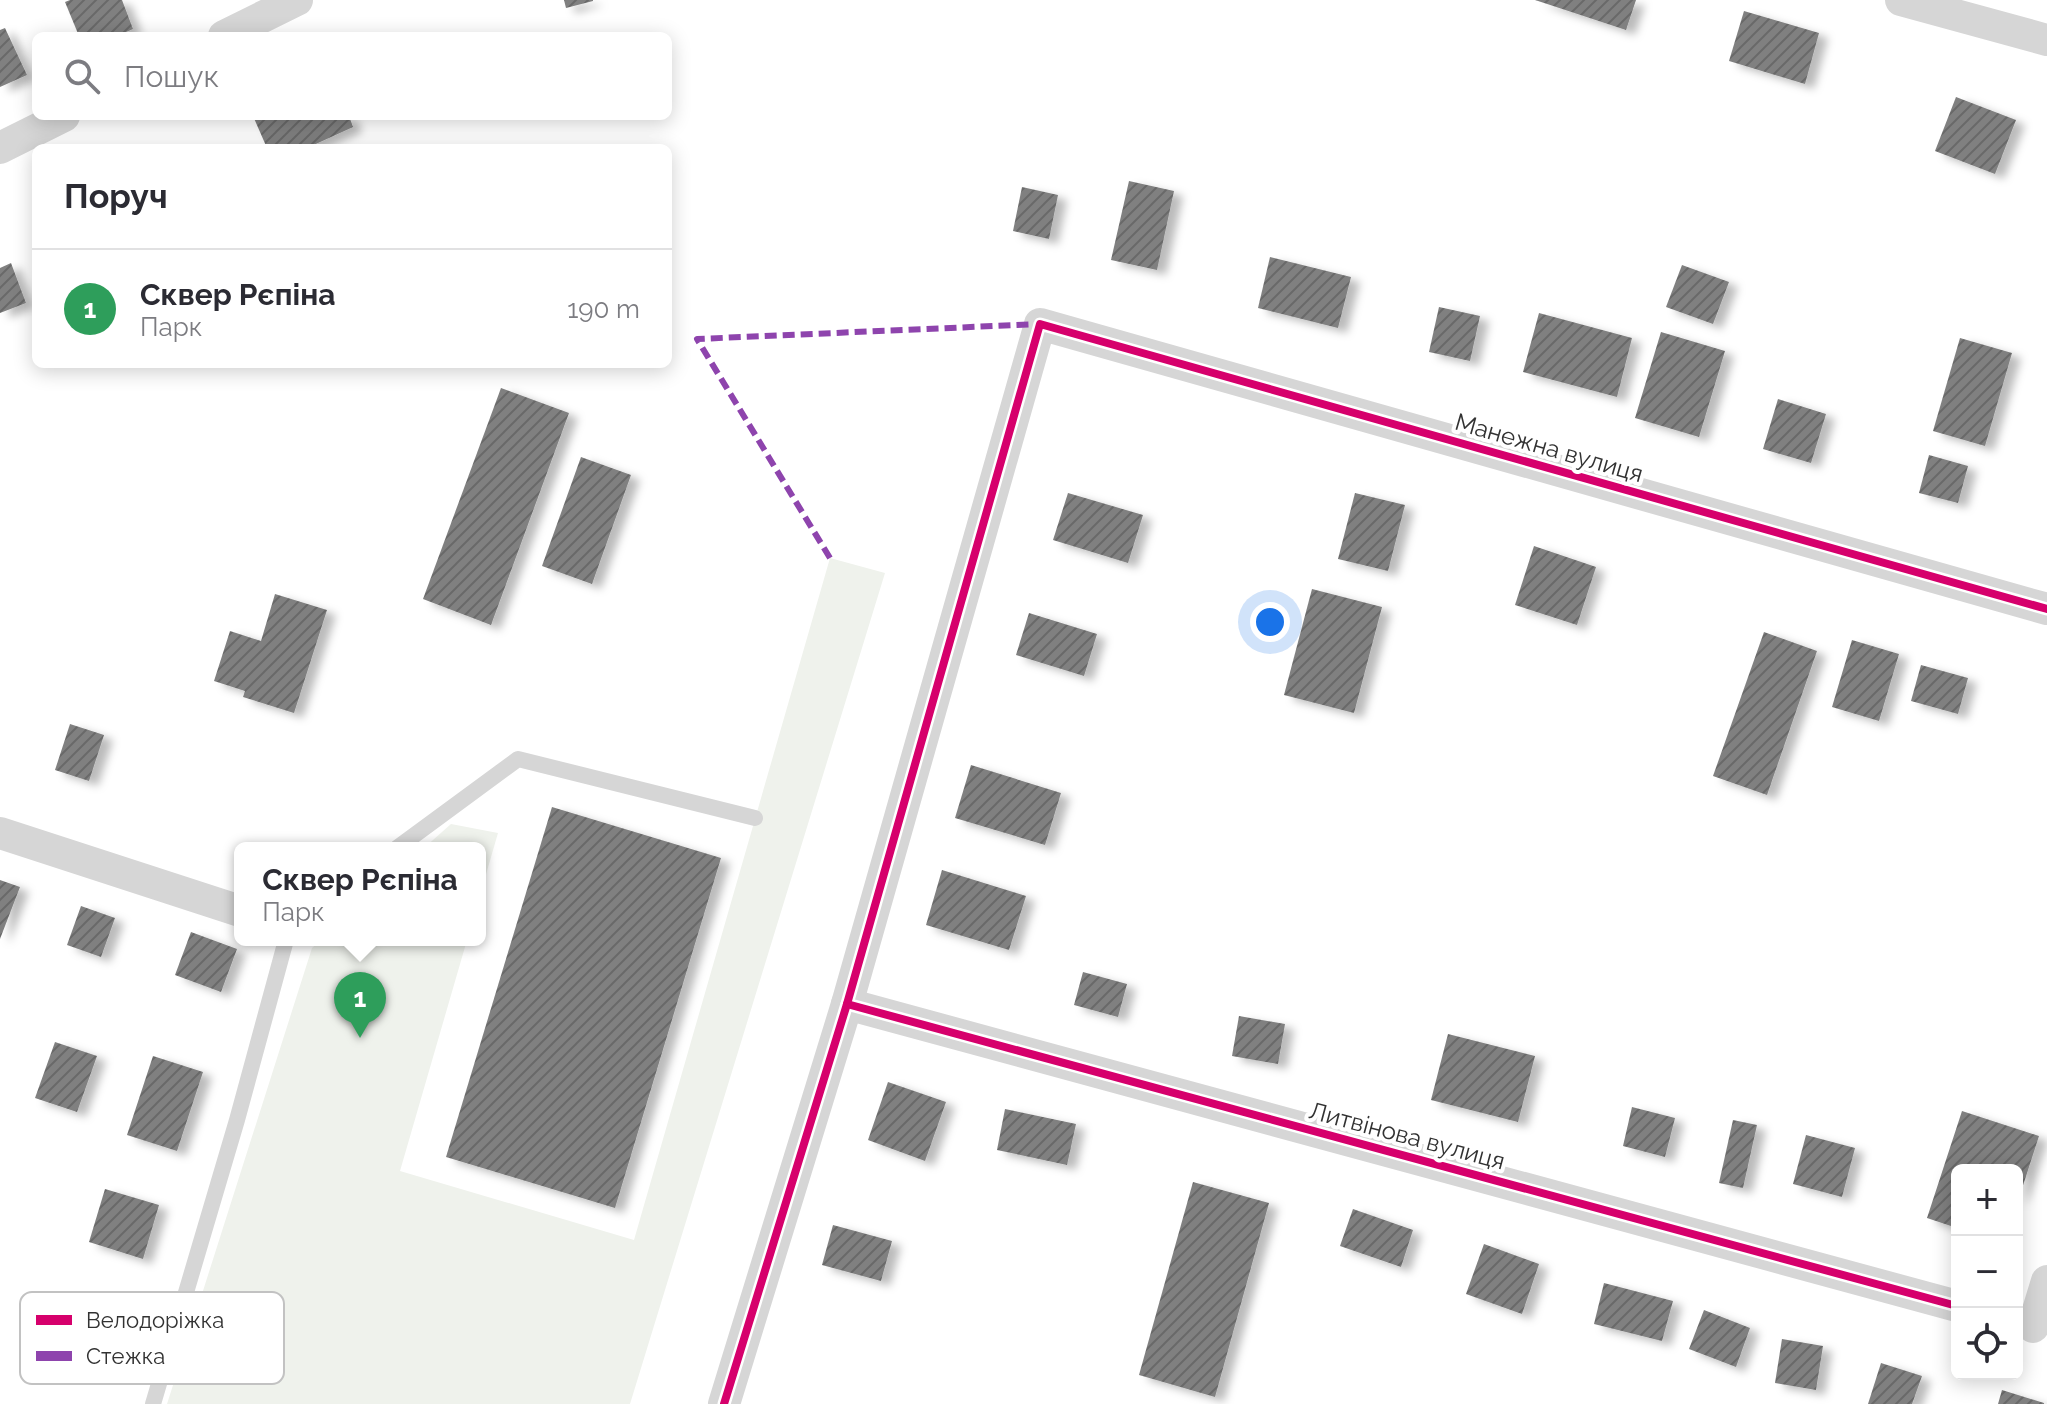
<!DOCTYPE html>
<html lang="uk">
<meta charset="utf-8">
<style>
body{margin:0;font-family:Raleway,sans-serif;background:#f7f7f7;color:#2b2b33}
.controls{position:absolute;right:24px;bottom:24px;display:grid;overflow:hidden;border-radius:12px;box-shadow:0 4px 20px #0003}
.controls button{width:72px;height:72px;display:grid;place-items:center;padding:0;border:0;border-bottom:2px solid #e1e1e2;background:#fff;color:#2b2b33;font:40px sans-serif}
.you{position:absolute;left:1270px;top:622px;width:28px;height:28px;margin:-20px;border:6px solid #fff;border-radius:50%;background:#1a73e8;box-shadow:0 0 0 12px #1a73e833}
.badge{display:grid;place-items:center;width:52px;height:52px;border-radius:50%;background:#111827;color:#fff;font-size:26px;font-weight:700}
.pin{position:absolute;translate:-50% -66px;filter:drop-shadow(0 2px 4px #0008)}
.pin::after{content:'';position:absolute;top:42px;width:28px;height:24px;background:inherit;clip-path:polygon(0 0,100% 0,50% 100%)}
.popup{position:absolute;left:234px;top:842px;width:252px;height:104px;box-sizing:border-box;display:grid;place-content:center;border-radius:12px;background:#fff;filter:drop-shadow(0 2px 6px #0005);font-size:26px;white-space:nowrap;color:#7c7c81}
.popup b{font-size:30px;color:#2b2b33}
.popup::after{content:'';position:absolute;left:50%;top:100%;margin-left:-16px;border:16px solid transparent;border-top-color:#fff}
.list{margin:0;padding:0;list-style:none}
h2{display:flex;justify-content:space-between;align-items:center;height:104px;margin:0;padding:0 32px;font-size:34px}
h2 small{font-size:26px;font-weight:400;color:#7c7c81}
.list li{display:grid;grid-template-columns:52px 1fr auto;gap:24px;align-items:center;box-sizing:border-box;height:120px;padding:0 32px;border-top:2px solid #e1e1e2}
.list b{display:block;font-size:30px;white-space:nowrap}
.list p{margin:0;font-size:26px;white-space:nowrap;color:#7c7c81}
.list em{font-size:26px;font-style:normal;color:#7c7c81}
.icon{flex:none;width:44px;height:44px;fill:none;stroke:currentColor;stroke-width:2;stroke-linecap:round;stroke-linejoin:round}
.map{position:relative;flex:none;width:2047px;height:1404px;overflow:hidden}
.search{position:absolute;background:#fff;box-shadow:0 4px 20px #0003;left:32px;top:32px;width:640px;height:88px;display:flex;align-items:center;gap:20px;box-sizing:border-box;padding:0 28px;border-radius:12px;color:#7c7c81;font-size:30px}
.panel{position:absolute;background:#fff;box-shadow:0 4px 20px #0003;left:32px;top:144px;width:640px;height:224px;border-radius:12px}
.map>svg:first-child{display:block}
.green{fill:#eff2ec}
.building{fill:url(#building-hatch);filter:url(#shadow)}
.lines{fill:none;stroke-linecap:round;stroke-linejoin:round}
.service{stroke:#d6d6d6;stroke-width:16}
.minor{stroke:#d6d6d6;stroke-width:32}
.quiet{stroke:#8e44ad;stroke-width:6;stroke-dasharray:12 6;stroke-linecap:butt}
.cycleway-casing{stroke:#fff;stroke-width:13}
.cycleway{stroke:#d6006c;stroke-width:8}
.labels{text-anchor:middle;stroke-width:8;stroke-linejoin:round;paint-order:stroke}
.street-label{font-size:24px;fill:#323232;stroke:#fff}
.key{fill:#fff;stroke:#c2c2c2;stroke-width:2}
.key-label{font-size:22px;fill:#323232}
</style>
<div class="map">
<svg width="2047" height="1404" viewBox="0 0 2047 1404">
<defs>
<pattern id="building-hatch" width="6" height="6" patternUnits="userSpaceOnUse" patternTransform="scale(2)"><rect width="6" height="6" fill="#808080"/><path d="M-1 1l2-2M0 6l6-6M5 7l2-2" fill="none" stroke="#696969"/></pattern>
<filter id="shadow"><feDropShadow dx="9" dy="5" stdDeviation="4" flood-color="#0004"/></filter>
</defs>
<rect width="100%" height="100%" fill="#fff"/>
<g class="green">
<polygon points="830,558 885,573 630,1404 167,1404 312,948 321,940 467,940 400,1171 634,1240"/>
<polygon points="451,824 498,833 480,895 480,848 424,848"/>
</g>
<g class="building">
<polygon points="70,0 122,0 133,29 117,36 79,36 65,2"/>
<polygon points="564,0 593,0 593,1 566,8"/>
<polygon points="1535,0 1636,0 1626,30"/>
<polygon points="1744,11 1819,33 1805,84 1729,61"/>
<polygon points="5,28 27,75 0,87 0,30"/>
<polygon points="1956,97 2016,120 1995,174 1935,151"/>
<polygon points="253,116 349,116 353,127 307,148 267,148"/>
<polygon points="1129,181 1174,191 1157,270 1111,260"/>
<polygon points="1022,187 1058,195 1049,239 1013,231"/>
<polygon points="1270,257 1351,277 1338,328 1258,308"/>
<polygon points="11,263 26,303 0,313 0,268"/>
<polygon points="1682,265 1729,282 1713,324 1666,307"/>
<polygon points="1439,307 1480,316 1470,361 1429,352"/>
<polygon points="1539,313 1632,338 1617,397 1523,372"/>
<polygon points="1661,332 1725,351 1699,437 1635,418"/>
<polygon points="1960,338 2012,353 1985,446 1933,431"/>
<polygon points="501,388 569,413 491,625 423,599"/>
<polygon points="1778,399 1826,414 1811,463 1763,449"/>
<polygon points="1929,455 1968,466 1958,503 1919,493"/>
<polygon points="581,457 631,475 592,584 542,566"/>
<polygon points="1068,493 1143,515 1128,563 1053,540"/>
<polygon points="1355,493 1405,505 1388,571 1338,559"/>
<polygon points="1534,546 1596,567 1577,625 1515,605"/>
<polygon points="1312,589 1382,607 1354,713 1284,695"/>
<polygon points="275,594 327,610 294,713 243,697 245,691 214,681 230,631 261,641"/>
<polygon points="1029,613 1097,634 1084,676 1016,655"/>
<polygon points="1764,632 1817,651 1767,795 1713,776"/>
<polygon points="1852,640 1899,654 1879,721 1832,707"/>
<polygon points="1921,665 1968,678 1958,714 1911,701"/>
<polygon points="70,724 104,735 89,781 55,770"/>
<polygon points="971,765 1061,793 1045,845 955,818"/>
<polygon points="552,807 721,858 615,1208 446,1157"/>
<polygon points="942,870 1026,896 1009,950 926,925"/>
<polygon points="0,880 20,887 0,939"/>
<polygon points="81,906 115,918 101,957 67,945"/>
<polygon points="191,932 237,949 221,992 175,975"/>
<polygon points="1083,972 1127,984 1118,1017 1074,1005"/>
<polygon points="1239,1016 1285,1024 1278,1064 1232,1056"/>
<polygon points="1448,1034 1535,1056 1518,1122 1431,1100"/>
<polygon points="55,1042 97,1056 77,1112 35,1098"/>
<polygon points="153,1056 203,1072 177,1151 127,1135"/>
<polygon points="888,1082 946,1102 925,1161 868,1140"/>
<polygon points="1632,1107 1675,1118 1665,1157 1623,1146"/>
<polygon points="1005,1109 1076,1124 1067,1165 997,1150"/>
<polygon points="1962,1111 2039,1136 2018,1201 2017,1170 1957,1170 1957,1228 1927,1218"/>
<polygon points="1733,1120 1757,1125 1743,1188 1719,1183"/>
<polygon points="1806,1135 1855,1148 1842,1197 1793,1184"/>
<polygon points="1193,1182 1269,1203 1215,1397 1139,1375"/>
<polygon points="105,1189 159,1205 143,1259 89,1242"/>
<polygon points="1353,1209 1413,1230 1401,1267 1340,1246"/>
<polygon points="833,1225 892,1241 881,1281 822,1265"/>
<polygon points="1484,1244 1539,1264 1522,1314 1466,1294"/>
<polygon points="1604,1283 1673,1301 1662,1341 1594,1324"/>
<polygon points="1704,1310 1750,1328 1736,1367 1689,1349"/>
<polygon points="1782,1339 1823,1346 1816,1390 1775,1383"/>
<polygon points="1881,1363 1922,1376 1912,1404 1868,1404"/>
<polygon points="2002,1390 2044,1403 2044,1404 1998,1404"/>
</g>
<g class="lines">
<g class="service">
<polyline points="397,848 518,759 755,818"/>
<polyline points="153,1404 237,1120 286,940"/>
</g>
<g class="minor">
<polyline points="1901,0 2047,40"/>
<polyline points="224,36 297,0"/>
<polyline points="0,148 64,116"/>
<polyline points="0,833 240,911"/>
<polyline points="847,1004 1957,1306"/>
<polyline points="2033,1327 2047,1281"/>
<polyline points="724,1404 847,1004 1040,324 2047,609"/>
</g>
<polyline class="quiet" points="830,558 697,339 1040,324"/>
<g class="cycleway-casing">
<g id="cycleway">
<polyline points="847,1004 1957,1306"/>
<polyline points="724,1404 847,1004 1040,324 2047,609"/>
</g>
</g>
<use href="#cycleway" class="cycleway"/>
</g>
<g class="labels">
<g class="street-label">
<text transform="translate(1549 448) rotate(16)" y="8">Манежна вулиця</text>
<text transform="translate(1407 1136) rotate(15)" y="8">Литвінова вулиця</text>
</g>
</g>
<rect x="20" y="1292" width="264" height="92" rx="12" class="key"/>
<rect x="36" y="1315" width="36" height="10" fill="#d6006c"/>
<rect x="36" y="1351" width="36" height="10" fill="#8e44ad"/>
<g class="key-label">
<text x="86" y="1328">Велодоріжка</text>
<text x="86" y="1364">Стежка</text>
</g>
</svg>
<div class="controls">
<button>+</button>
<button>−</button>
<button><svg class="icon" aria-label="locate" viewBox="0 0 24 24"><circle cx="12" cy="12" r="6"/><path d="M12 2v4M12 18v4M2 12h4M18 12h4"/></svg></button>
</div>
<div class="you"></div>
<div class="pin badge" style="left:360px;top:1038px;background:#2e9e5b">1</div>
<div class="popup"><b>Сквер Рєпіна</b>Парк</div>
<div class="search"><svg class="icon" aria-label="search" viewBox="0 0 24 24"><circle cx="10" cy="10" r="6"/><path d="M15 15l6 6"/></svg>Пошук</div>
<section class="panel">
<h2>Поруч<small></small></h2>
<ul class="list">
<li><span class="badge" style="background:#2e9e5b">1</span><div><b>Сквер Рєпіна</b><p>Парк</p></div><em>190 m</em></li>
</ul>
</section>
</div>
